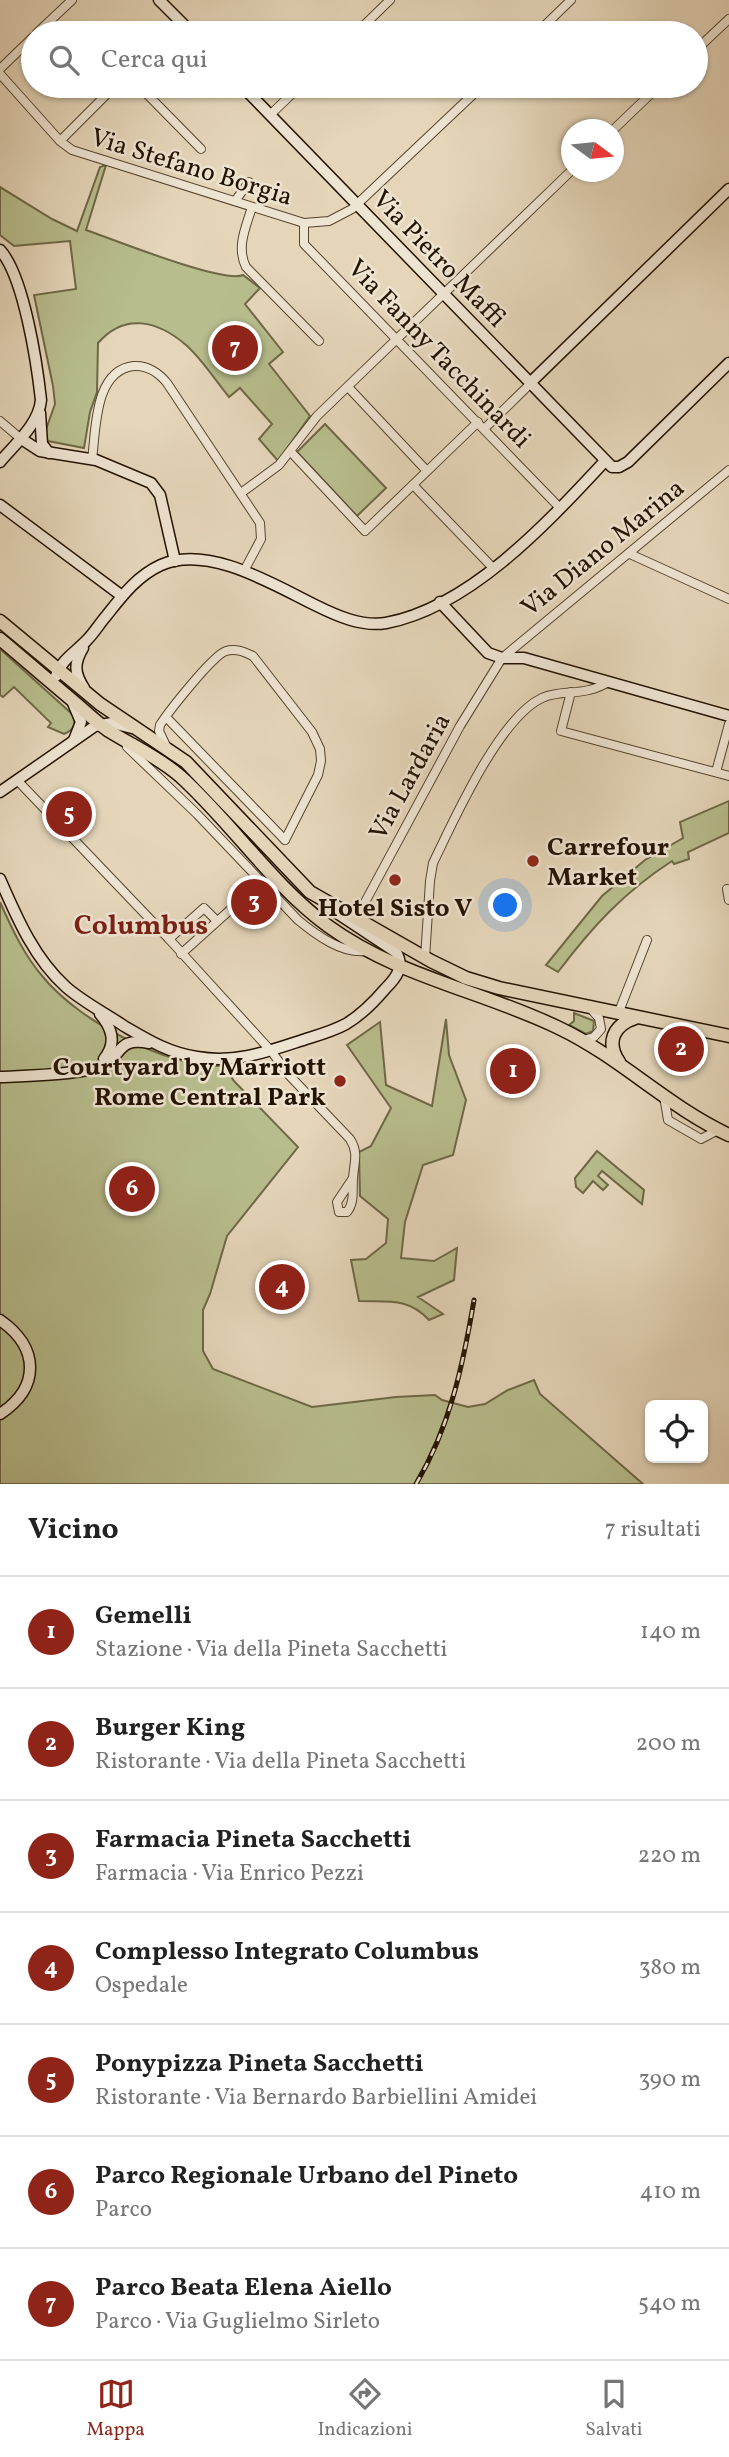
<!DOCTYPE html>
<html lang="it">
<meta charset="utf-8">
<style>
body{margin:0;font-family:Vollkorn,serif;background:#f6f6f6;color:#222}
.controls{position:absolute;right:21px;bottom:21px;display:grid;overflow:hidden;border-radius:10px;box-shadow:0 2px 5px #0004}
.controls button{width:63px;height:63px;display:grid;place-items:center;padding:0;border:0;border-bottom:2px solid #e0e0e0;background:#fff;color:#222;font:35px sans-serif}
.compass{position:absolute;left:561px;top:119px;width:63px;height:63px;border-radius:50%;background:#fff;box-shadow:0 2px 5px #0004;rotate:105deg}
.you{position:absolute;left:506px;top:906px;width:24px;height:24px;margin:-18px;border:5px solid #fff;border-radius:50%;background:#1a73e8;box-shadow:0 0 0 10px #1a73e833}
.badge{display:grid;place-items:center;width:46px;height:46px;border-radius:50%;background:#8f2418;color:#fff;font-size:23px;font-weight:700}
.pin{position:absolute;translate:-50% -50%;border:4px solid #fff;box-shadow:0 2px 7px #0006}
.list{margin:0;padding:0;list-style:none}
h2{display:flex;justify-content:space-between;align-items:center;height:91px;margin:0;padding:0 28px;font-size:30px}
h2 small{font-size:23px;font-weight:400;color:#767676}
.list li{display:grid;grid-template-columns:46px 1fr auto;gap:21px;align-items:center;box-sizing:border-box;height:112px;padding:0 28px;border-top:2px solid #e0e0e0}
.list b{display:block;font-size:26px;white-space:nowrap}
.list p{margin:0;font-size:23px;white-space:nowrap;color:#767676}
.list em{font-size:23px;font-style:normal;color:#767676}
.icon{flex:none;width:38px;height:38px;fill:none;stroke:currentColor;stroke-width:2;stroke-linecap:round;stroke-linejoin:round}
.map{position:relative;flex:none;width:729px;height:1484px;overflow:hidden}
.search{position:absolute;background:#fff;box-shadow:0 2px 5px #0004;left:21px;right:21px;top:21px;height:77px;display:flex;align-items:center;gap:18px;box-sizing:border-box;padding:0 24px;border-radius:38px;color:#767676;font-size:26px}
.sheet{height:875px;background:#fff}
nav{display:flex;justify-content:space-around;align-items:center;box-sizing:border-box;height:98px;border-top:2px solid #e0e0e0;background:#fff;font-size:19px;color:#767676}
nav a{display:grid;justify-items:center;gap:4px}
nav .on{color:#8f2418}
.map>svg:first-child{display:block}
.green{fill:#b8bd8d;stroke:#6e6846;stroke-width:2}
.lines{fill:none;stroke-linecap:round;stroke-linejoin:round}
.street-casing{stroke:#54442e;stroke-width:10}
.secondary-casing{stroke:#241300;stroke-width:13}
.primary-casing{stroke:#241300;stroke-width:15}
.street{stroke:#eee4d2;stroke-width:8}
.secondary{stroke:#eee4d2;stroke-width:10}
.primary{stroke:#e5d6ba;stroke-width:12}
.rail-casing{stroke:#241300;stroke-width:5}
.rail{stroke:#eee4d2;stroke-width:2.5;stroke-dasharray:8;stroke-linecap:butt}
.poi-dot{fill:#8f2418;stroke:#eee4d2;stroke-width:2.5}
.labels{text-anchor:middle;stroke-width:5;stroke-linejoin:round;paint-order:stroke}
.street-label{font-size:26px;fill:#241300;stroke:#eee4d2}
.poi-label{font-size:26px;font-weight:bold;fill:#241300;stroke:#eee4d2;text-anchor:start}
.neighbourhood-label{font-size:28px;font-weight:bold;fill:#7a1f14;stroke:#eee4d2}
</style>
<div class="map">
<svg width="729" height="1484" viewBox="0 0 729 1484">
<rect width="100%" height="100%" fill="#e5d6ba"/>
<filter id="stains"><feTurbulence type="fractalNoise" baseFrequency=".00286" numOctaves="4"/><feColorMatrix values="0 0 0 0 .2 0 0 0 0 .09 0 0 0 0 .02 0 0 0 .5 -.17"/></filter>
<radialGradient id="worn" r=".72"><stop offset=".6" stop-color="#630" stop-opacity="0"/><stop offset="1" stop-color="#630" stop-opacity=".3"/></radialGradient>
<g class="green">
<path d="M106,165L86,230C112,239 224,284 243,275L260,288L245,304L283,352L269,364L310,416L278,461L259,439L272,424L240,388L229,397C215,380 202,359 186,345C158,321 125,312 98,343L97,392L90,412L84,448L48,441L44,435L55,404L53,386L34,295L76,289L70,241L14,246L0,235V187L52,219L77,231L100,167Z"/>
<polygon points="325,424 386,488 357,516 297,452"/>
<path d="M0,649L72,714C77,723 74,730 64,734L48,727L51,723L14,687L3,697L0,695Z"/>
<path d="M729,801V833L688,852L689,859L674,864L672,861C624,892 592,927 558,972L546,965L602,896L645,860L683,838L680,822Z"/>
<path d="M0,902C12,929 24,955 43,977C80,1022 166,1067 224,1066L234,1081L298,1147L227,1236L210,1294L203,1310V1351L213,1369L312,1407L396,1397L435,1395L442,1400L468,1407L485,1404L508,1390L534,1380L540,1394L643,1484H0Z"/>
<polygon points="574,1013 594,1021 593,1031 586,1034 569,1025 574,1021"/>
<path d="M446,1019L449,1055L466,1100L453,1155L423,1165L405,1222L401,1258L434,1261L457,1248L454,1280L418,1297L443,1314L429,1320C408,1297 387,1302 359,1301L351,1260L366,1259L386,1243L388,1219L360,1196L359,1152L371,1146L391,1108L347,1045L380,1022L386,1085L432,1106Z"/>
<polygon points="597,1151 644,1190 642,1204 602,1171 598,1176 608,1185 603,1190 593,1181 583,1193 576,1187 575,1178"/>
</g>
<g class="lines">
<g class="street-casing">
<g id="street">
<polyline points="37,33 72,0"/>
<polyline points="168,33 180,22"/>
<polyline points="356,33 390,0"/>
<polyline points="537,33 571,0"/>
<polyline points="696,50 729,19"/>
<polyline points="0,69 33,37"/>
<polyline points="0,74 60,141 72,150 304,223 329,221 352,209 482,86"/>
<polyline points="139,86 201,149"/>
<polyline points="270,115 300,86"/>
<polyline points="613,130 659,86"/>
<polyline points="60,141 115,86"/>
<polyline points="235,201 249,182"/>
<path d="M252,207C246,227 236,247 246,267L319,341"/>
<polyline points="304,223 304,244 560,508"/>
<polyline points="348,387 426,470"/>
<polyline points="0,421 20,438"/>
<polyline points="484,429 526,388"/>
<polyline points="291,452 365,531 478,422"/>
<path d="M92,460C96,430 94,370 134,366C147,365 159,373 167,383L260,523L261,539L244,571"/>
<polyline points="417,489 494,569"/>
<polyline points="241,493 279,465 317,416 572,170"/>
<polyline points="630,554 729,599"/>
<polyline points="571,692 561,731 729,776"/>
<polyline points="166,717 285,840"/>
<path d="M127,747L197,814L298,920C316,935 342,954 366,951"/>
<path d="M167,748L159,731L160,725C169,711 213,655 226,651C236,648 244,652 253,656L312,732L320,749L321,761L318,775L285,840"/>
<polyline points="716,772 729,724"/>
<path d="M17,780L169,939L272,1052L287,1073L350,1139C359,1153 354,1163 353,1178C352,1190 355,1202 347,1212H339L337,1202L353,1178"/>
<polyline points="727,889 729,900"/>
<polyline points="357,917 460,726 502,658 729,470"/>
<polyline points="169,939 204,908 217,921"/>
<polyline points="181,954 260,883"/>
<path d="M425,958L430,881L433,863C454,820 499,718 542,698C557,691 573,694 589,690C596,689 603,685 609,682"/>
<polyline points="618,1014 647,940"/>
<polyline points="583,1040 594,1037 601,1029 599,1018 591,1009"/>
<polyline points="664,1096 668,1120 701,1139 718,1130"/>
</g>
</g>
<g class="secondary-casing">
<g id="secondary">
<polyline points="159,0 192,33"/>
<polyline points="242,86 612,467 619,467 628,462 729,363"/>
<path d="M0,250C24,276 37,364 41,400C39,424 15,444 0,462"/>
<polyline points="530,383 729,189"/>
<polyline points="40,413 42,444 49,453"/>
<polyline points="20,438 40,451 96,460 151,483 160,495 175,561"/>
<polyline points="0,505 122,596"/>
<polyline points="440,602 488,653 502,658 524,658 729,716"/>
<path d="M83,648C74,663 74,673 84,688"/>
<path d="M56,676C61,660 76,652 87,640C94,633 100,623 107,615C122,596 137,576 161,565C208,544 274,585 315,605C337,616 362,627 386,623C471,607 549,521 605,461"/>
<polyline points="73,703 81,722 74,740"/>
<polyline points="0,792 95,726 112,723 132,728"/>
<path d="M0,879C17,918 34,958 66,987C83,1002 105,1013 124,1026C148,1040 169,1053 197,1057C236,1064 269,1051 306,1039C319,1035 333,1031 346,1024C361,1015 374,1002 385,989C396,978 405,967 396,952L331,909"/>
<path d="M100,1014C112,1028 117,1043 104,1059"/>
<path d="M0,1077C23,1076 84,1075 103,1065C123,1056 116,1037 149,1043"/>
<path d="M0,1320C39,1347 41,1387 0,1414"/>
</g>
</g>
<g class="primary-casing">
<g id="primary">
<polyline points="0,621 100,704 186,762 310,892 431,961 466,978 499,988 729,1036"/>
<path d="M0,639C24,659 48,680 72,700C84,710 96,722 109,731C133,746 158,757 180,776C232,823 272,885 328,926C398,977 483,991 559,1028C620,1057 668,1107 729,1135"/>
<path d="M619,1062C606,1043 613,1025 635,1018"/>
</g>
</g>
<use href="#street" class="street"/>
<use href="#secondary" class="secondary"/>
<use href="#primary" class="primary"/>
<g class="rail-casing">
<path id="rail" d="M416,1484C450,1427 463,1365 474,1300"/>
</g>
<use href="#rail" class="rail"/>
</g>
<g class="poi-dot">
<circle cx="533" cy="861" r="7"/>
<circle cx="395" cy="880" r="7"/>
<circle cx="340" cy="1081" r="7"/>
</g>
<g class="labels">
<g class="street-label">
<text transform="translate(192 166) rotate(17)" y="9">Via Stefano Borgia</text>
<text transform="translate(440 258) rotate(46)" y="9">Via Pietro Maffi</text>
<text transform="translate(440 353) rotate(46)" y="9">Via Fanny Tacchinardi</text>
<text transform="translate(602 547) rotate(-39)" y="9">Via Diano Marina</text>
<text transform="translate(409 776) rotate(-61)" y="9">Via Lardaria</text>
</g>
<g class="poi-label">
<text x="547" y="855">Carrefour<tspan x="547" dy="30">Market</tspan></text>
<text x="395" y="916" text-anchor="middle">Hotel Sisto V</text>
<text x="326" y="1075" text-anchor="end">Courtyard by Marriott<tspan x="326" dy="30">Rome Central Park</tspan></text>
</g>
<g class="neighbourhood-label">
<text x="141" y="934">Columbus</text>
</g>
</g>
<rect width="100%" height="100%" filter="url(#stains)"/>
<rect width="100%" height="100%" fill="url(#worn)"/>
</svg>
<div class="controls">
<button><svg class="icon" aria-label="locate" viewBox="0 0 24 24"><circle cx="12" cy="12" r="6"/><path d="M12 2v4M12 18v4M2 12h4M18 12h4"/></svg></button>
</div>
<svg class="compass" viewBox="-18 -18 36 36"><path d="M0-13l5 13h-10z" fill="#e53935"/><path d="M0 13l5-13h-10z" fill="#767676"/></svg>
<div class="you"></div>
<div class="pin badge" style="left:513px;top:1071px">1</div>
<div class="pin badge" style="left:681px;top:1049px">2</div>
<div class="pin badge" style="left:254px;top:902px">3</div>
<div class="pin badge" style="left:282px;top:1287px">4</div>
<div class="pin badge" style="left:69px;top:814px">5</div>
<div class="pin badge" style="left:132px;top:1189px">6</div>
<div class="pin badge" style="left:235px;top:348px">7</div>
<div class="search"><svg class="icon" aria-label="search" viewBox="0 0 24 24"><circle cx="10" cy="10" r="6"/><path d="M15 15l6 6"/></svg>Cerca qui</div>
</div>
<section class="sheet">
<h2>Vicino<small>7 risultati</small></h2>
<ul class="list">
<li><span class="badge">1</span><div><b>Gemelli</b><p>Stazione · Via della Pineta Sacchetti</p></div><em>140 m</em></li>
<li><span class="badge">2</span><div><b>Burger King</b><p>Ristorante · Via della Pineta Sacchetti</p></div><em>200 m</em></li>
<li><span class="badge">3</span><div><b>Farmacia Pineta Sacchetti</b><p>Farmacia · Via Enrico Pezzi</p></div><em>220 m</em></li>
<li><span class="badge">4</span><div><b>Complesso Integrato Columbus</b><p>Ospedale</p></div><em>380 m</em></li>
<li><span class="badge">5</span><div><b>Ponypizza Pineta Sacchetti</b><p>Ristorante · Via Bernardo Barbiellini Amidei</p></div><em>390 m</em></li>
<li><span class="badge">6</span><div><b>Parco Regionale Urbano del Pineto</b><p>Parco</p></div><em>410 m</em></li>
<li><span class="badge">7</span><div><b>Parco Beata Elena Aiello</b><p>Parco · Via Guglielmo Sirleto</p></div><em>540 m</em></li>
</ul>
</section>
<nav>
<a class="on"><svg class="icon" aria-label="map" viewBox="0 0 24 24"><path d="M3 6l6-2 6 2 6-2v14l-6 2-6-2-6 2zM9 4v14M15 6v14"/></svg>Mappa</a>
<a><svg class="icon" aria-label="directions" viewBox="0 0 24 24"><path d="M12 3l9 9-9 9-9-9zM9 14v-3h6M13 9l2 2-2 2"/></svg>Indicazioni</a>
<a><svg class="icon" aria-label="saved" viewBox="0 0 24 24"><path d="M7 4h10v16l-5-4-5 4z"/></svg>Salvati</a>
</nav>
